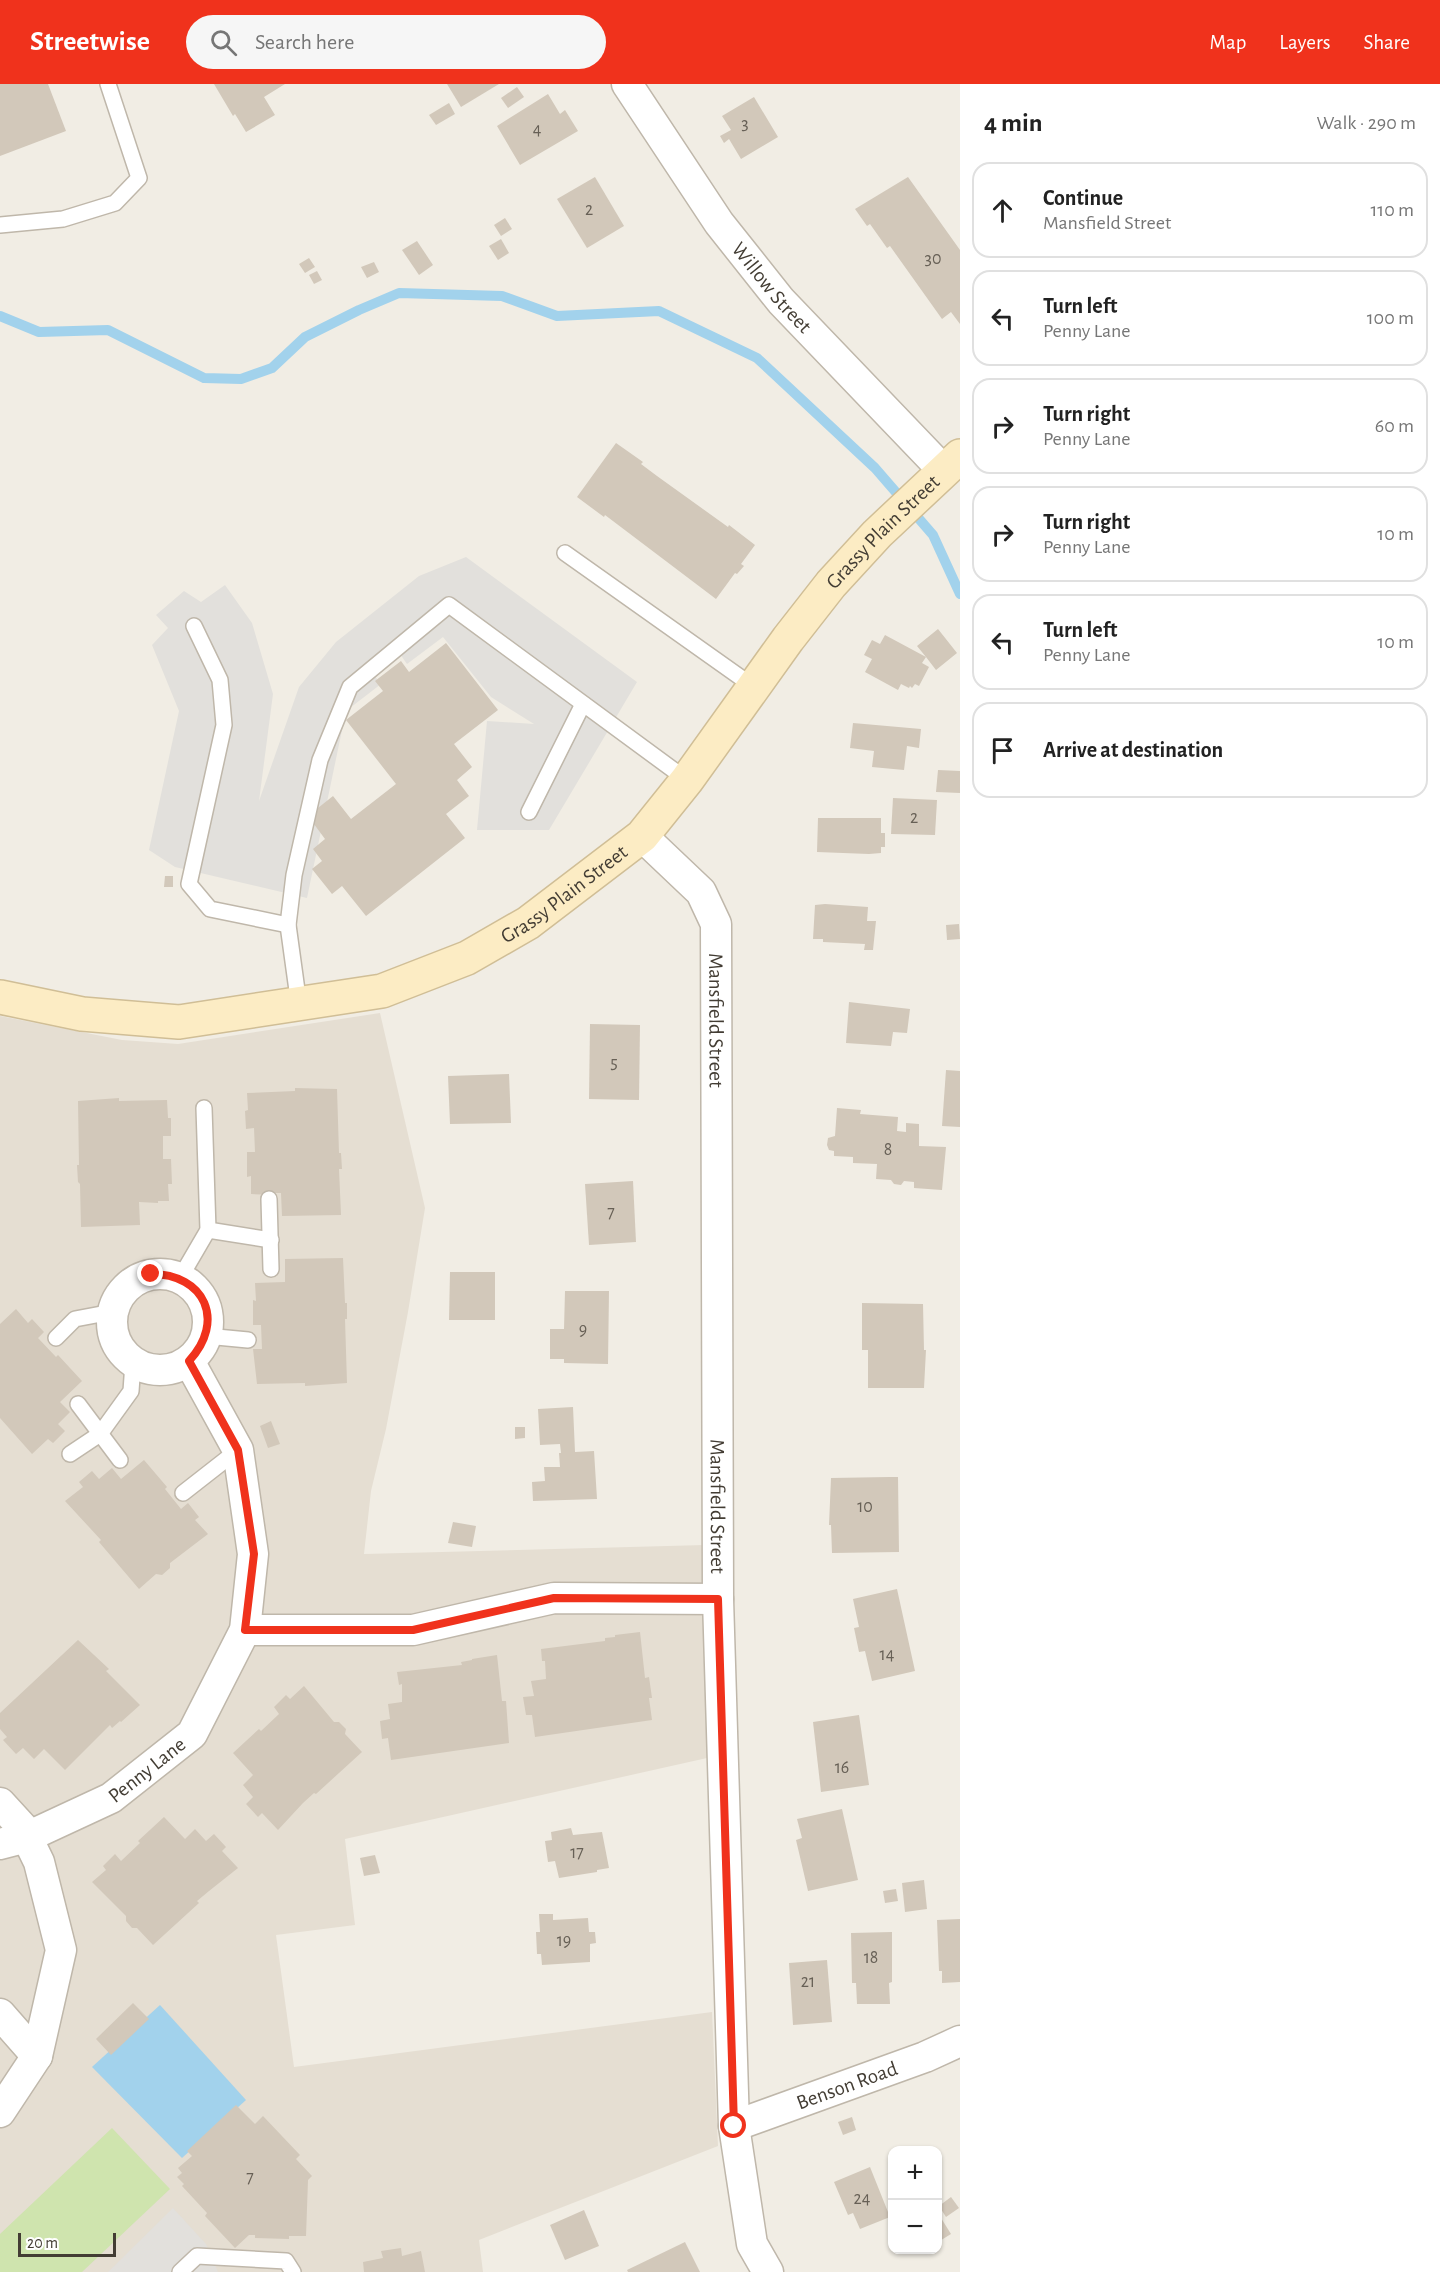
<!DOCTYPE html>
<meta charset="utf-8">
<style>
body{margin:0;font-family:"Alegreya Sans",sans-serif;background:#f6f6f6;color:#222}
.controls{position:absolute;right:18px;bottom:18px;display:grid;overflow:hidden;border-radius:12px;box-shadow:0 2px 4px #0004}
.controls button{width:54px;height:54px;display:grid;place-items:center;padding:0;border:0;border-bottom:2px solid #e0e0e0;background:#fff;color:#222;font:30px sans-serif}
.scale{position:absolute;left:18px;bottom:15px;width:98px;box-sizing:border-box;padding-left:6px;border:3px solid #433d34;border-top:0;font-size:16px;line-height:21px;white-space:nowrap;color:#433d34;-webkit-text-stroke:4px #fff;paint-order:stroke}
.stop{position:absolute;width:18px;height:18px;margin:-14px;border:4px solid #f0321c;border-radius:50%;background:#fff}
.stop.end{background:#f0321c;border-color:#fff;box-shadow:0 2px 6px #0008}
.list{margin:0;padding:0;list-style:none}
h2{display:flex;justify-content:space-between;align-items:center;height:78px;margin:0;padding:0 24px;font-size:26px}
h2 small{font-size:20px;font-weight:400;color:#767676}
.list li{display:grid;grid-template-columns:39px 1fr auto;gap:18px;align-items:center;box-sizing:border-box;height:96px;margin:0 12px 12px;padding:0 12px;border:2px solid #e0e0e0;border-radius:18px}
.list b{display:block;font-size:22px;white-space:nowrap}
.list p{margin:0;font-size:20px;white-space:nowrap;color:#767676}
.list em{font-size:20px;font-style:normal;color:#767676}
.icon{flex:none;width:33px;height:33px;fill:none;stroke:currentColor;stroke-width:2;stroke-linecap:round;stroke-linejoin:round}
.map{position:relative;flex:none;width:960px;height:2188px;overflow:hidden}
header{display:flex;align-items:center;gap:36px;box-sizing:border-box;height:84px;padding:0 30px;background:#f0321c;color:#fff}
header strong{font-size:28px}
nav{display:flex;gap:33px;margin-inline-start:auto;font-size:21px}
.search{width:420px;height:54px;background:#f6f6f6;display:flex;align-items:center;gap:15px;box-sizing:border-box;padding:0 21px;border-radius:33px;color:#767676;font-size:22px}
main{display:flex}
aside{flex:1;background:#fff}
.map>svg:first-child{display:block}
.residential{fill:#e5ded2}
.green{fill:#cfe4ae}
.parking{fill:#e2e0dc}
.water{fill:#a2d2ec}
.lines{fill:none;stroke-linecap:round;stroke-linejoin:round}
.stream{stroke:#a2d2ec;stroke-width:10}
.building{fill:#d2c8ba}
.service-casing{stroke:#bfb7aa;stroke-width:18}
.minor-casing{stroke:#bfb7aa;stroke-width:33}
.secondary-casing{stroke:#d0be96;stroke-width:36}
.service{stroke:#fff;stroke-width:15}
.minor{stroke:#fff;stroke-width:30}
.secondary{stroke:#fcecc4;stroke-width:33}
.route{stroke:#f0321c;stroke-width:8}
.labels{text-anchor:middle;stroke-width:5;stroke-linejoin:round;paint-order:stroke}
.number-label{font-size:18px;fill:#676056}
.street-label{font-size:21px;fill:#433d34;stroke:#fff}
</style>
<header>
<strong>Streetwise</strong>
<div class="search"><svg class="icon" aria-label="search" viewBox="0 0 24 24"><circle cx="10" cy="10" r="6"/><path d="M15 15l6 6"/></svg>Search here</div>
<nav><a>Map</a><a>Layers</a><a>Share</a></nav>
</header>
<main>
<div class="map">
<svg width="960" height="2188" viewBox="0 0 960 2188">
<rect width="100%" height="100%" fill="#f1ede4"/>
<polygon class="residential" points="380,929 425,1124 408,1228 386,1345 371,1407 364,1470 705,1461 707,1674 345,1755 355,1841 276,1851 294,1983 712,1928 718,2062 479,2156 483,2188 0,2188 0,932 122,956 178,960"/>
<polygon class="green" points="112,2044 170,2105 82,2188 0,2188 0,2150"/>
<g class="parking">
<polygon points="466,473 637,598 549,746 477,746 487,637 534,640 491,613 443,553 407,580 400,570 373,590 381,600 346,627 307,814 175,783 149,766 179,627 152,561 168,544 156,531 184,507 201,518 225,501 252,539 273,610 259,717 299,603 336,558 419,492"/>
<polygon points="173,2124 206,2160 218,2188 108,2188"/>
</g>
<polygon class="water" points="160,1921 246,2016 182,2074 92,1983"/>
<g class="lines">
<polyline class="stream" points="0,232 39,248 108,246 204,294 241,295 272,284 305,253 359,226 399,209 502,212 557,232 659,227 757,274 875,384 933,451 960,510"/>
</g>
<g class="building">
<polygon points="0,0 48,0 66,47 0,72"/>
<polygon points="214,0 285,0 264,13 275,31 246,48 235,30 233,32"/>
<polygon points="447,0 499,0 461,23"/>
<polygon points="517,3 524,13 508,24 501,14"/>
<polygon points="548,10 560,30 565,26 578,47 520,81 497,42"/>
<polygon points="754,13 778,53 741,75 729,55 724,59 720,52 731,46 722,32"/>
<polygon points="449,19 455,30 436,41 429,31"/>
<polygon points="595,93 624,142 587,164 557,115"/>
<polygon points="908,93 960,166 960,240 951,228 942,235 890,162 887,164 870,140 867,142 855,125"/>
<polygon points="505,134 512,145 501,152 494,141"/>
<polygon points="501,155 509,169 498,176 489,162"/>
<polygon points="417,157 433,181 419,191 402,166"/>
<polygon points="309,174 315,183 305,189 299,180"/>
<polygon points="374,178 379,188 367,194 361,183"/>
<polygon points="317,187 322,196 314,200 309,191"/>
<polygon points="616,359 643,378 641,380 657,392 728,443 729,441 755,461 741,480 744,482 737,490 735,489 716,515 605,431 604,433 577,413"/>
<polygon points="938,545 957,569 936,586 926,573 922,579 929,583 919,602 915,600 912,604 910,602 909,604 901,600 898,606 865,588 872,575 864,571 872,556 880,560 885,551 926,573 917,562"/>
<polygon points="446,559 498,626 454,660 472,683 457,696 469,712 446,730 465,754 366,832 342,802 332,810 312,785 322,777 313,765 325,755 308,732 333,712 351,735 396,700 346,636 383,607 375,597 401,577 409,588"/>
<polygon points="853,639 921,645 919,664 907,662 904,686 872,683 874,667 850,664"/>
<polygon points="938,686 960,687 960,709 936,708"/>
<polygon points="893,714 937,716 935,751 891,750"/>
<polygon points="818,734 881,734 881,749 885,749 885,763 881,763 881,769 869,770 817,768"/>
<polygon points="165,792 173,792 173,803 164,803"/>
<polygon points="825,820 868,823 867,837 876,837 873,866 864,866 865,860 823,858 823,855 813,855 815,821"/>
<polygon points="959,840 960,855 947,856 946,841"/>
<polygon points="849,918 910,925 907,949 893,948 891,962 846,959"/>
<polygon points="590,940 640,941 639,1016 589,1015"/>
<polygon points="946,986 960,987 960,1043 942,1042"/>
<polygon points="509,990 511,1039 450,1040 448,992"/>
<polygon points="295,1004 337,1005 339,1069 341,1069 342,1085 339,1085 341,1131 282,1132 281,1109 275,1109 275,1111 251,1110 251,1092 247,1093 247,1068 255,1068 254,1044 246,1045 245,1027 248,1026 247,1009 295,1007"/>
<polygon points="119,1014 119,1017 167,1016 168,1034 171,1034 171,1052 163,1052 163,1075 171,1075 172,1100 168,1100 169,1117 158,1117 158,1119 139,1118 140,1141 81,1143 80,1100 78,1098 77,1081 79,1081 78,1017"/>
<polygon points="837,1024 861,1026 860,1030 898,1033 897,1047 906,1048 906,1039 919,1040 919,1062 946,1063 942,1106 914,1104 914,1098 904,1097 901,1101 894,1100 891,1096 876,1095 877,1080 853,1079 853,1073 834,1072 834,1067 829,1066 827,1061 828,1054 835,1052"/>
<polygon points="633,1097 636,1158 589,1161 585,1100"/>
<polygon points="343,1174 345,1219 347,1219 347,1235 345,1235 347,1299 305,1302 305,1299 257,1300 253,1265 262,1265 261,1241 253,1241 253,1216 256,1217 255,1199 285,1198 285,1175"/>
<polygon points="450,1188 495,1188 495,1236 449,1236"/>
<polygon points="565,1207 609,1207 608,1280 564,1279 564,1275 550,1275 550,1245 564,1245"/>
<polygon points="862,1219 923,1220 924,1266 926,1266 924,1304 868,1304 868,1266 862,1266"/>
<polygon points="16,1225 28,1239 32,1235 44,1248 38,1254 56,1273 58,1271 82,1297 60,1318 70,1328 58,1340 65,1347 53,1359 48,1355 32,1370 0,1334 0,1240"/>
<polygon points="573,1323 575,1368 594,1367 597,1415 533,1417 532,1398 545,1397 544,1383 560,1383 559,1369 561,1369 560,1360 540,1361 538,1325"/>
<polygon points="271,1337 280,1360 268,1364 260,1342"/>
<polygon points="515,1343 525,1343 525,1354 515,1355"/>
<polygon points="144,1376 167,1403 165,1405 181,1425 188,1419 199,1433 195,1436 208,1450 170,1479 170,1484 162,1491 156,1490 139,1505 99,1458 101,1456 65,1417 83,1403 79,1398 92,1387 99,1395 112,1384 121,1395"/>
<polygon points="889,1393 898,1393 899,1468 832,1469 831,1441 829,1441 831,1394"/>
<polygon points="453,1438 476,1442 472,1463 448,1459"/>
<polygon points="897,1505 915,1587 872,1597 865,1567 859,1568 854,1544 859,1543 853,1515"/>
<polygon points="640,1548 645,1594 649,1593 652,1614 649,1614 652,1636 535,1653 532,1631 526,1631 523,1613 534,1612 531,1597 546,1595 545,1577 542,1577 541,1565 605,1557 605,1554 615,1553 615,1551"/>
<polygon points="78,1556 109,1585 106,1587 140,1621 121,1638 120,1637 112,1644 110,1641 65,1686 44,1665 34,1675 23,1664 16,1670 3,1656 7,1653 0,1645 0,1629"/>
<polygon points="497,1571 502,1617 506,1617 509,1659 391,1676 388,1654 382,1655 380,1637 390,1635 388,1620 402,1618 402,1600 399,1601 397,1588 462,1581 461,1578 472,1576 472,1575"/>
<polygon points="304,1602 334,1638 339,1638 346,1645 345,1650 362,1668 316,1710 314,1709 303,1719 278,1746 262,1729 258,1733 246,1720 253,1713 243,1701 253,1691 233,1669 259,1645 261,1647 279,1630 274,1623 286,1611 290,1615"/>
<polygon points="859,1631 869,1701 821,1708 813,1638"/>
<polygon points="842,1725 858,1796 808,1807 796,1756 802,1754 797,1735"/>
<polygon points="164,1733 185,1755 195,1745 206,1757 214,1750 226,1763 222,1767 238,1784 209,1807 197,1817 199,1819 153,1861 137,1844 132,1844 126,1837 126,1832 92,1798 106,1786 103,1782 115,1770 121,1777 140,1759 138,1757"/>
<polygon points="571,1744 573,1751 602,1748 609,1784 597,1786 597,1788 559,1794 555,1777 548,1778 545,1757 552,1756 551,1748"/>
<polygon points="375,1771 380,1789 364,1792 360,1774"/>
<polygon points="924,1796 927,1825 905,1828 902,1799"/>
<polygon points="896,1805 898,1817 885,1819 883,1807"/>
<polygon points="539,1830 553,1830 553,1836 588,1834 589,1848 595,1848 596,1859 590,1860 590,1878 542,1881 541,1870 537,1870 536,1848 540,1848"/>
<polygon points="960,1835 960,1898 942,1899 942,1887 939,1887 937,1836"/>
<polygon points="892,1848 892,1898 889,1899 890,1920 857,1920 856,1899 852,1899 851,1849"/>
<polygon points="827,1876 832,1938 793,1941 789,1879"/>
<polygon points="133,1919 149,1935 111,1971 96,1955"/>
<polygon points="236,2021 255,2040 263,2032 300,2071 296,2075 312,2092 308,2096 306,2152 289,2152 289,2155 255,2154 255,2151 249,2151 235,2164 205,2132 207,2129 182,2102 184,2100 177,2093 182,2089 178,2084 192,2072 187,2067"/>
<polygon points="852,2033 856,2046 843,2051 838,2038"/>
<polygon points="870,2083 890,2133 860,2145 853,2129 848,2131 834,2098"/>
<polygon points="951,2113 959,2124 946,2133 939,2122"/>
<polygon points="584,2126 599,2162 565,2176 550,2141"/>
<polygon points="941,2134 951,2150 938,2158 938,2136"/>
<polygon points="685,2158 700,2188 628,2188 627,2186"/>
<polygon points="401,2164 402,2172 421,2167 425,2188 364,2188 363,2178 383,2174 381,2167"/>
</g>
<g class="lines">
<g class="service-casing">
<g id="service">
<polyline points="0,141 63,135 115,119 139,94 108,0"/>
<polyline points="565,469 754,603"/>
<polyline points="194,542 220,596 224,641 189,800 210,825 288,841"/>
<polyline points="529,728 583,620"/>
<polyline points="299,921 288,841 294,791 320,676 350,603 449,521 687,696"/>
<polyline points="269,1115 271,1185"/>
<polyline points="208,1146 271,1156"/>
<polyline points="180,1194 208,1146 204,1024"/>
<polyline points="206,1252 248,1256"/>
<polyline points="56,1254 75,1235 112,1228"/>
<polyline points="78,1320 120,1376"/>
<polyline points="70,1370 100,1350 131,1307 133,1279"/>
<polyline points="183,1409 238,1366"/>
<polyline points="180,2188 197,2172 286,2177 293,2188"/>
</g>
</g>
<g class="minor-casing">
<g id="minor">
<path id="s1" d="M627,0L719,139L781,217L943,386"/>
<path id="s2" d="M642,752L701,808L716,840L718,1515L734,2042L752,2160L768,2188"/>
<circle cx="160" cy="1238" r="48"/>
<polyline points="245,1546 413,1546 554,1514 718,1515"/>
<polyline points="0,1719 22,1743 39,1778 61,1866 37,1972 0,2028"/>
<path id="s3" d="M0,1760L27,1753L111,1714L192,1650L245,1546L253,1470L238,1366L189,1277"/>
<polyline points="0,1930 37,1972"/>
<path id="s4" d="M734,2042L925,1973L960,1957"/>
</g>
</g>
<g class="secondary-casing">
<g id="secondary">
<path id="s5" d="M0,913L82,930L179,938L382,907L467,874L528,839L642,752L687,696L788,555L831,500L877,450L960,372"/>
</g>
</g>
<use href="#service" class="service"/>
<use href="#minor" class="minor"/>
<use href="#secondary" class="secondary"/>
</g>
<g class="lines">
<path class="route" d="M151,1190C205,1190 226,1237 189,1277L238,1366L254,1470L245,1546H413L554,1514L718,1515L734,2042"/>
</g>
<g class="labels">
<g class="number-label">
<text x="745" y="45">3</text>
<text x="537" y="51">4</text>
<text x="589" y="131">2</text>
<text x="933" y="180">30</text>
<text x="914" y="739">2</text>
<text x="614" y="984">5</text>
<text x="888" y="1071">8</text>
<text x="611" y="1134">7</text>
<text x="583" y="1251">9</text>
<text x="865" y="1428">10</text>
<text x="887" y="1576">14</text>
<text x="842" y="1689">16</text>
<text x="577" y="1774">17</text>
<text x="564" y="1862">19</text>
<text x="871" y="1879">18</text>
<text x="808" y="1903">21</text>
<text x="250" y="2099">7</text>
<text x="862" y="2120">24</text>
</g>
<g class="street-label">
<text dy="7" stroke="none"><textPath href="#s1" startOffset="250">Willow Street</textPath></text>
<text dy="7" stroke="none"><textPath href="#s5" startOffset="1080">Grassy Plain Street</textPath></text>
<text dy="7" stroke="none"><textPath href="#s5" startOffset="594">Grassy Plain Street</textPath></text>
<text dy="7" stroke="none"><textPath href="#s2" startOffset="213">Mansfield Street</textPath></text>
<text dy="7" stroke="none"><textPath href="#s2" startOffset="699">Mansfield Street</textPath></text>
<text dy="7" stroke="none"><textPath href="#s3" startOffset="166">Penny Lane</textPath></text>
<text dy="7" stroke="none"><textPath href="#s4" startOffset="120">Benson Road</textPath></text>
</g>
</g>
</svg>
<div class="controls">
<button>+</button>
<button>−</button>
</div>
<div class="scale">20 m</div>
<div class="stop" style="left:734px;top:2042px"></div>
<div class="stop end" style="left:151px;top:1190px"></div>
</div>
<aside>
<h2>4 min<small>Walk · 290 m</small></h2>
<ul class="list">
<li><svg class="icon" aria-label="ahead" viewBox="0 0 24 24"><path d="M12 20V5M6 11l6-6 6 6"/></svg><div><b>Continue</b><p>Mansfield Street</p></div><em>110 m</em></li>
<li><svg class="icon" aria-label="left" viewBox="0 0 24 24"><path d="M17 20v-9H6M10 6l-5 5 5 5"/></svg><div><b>Turn left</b><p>Penny Lane</p></div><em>100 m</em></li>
<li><svg class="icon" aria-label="right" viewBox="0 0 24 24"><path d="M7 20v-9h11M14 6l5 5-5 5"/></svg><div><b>Turn right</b><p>Penny Lane</p></div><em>60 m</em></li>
<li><svg class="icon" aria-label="right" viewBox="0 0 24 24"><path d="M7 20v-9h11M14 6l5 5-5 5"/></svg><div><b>Turn right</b><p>Penny Lane</p></div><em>10 m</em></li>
<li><svg class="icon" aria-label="left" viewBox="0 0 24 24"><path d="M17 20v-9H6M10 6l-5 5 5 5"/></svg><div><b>Turn left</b><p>Penny Lane</p></div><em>10 m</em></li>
<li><svg class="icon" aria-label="arrive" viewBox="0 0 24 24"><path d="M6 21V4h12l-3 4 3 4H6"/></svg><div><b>Arrive at destination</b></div></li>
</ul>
</aside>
</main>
